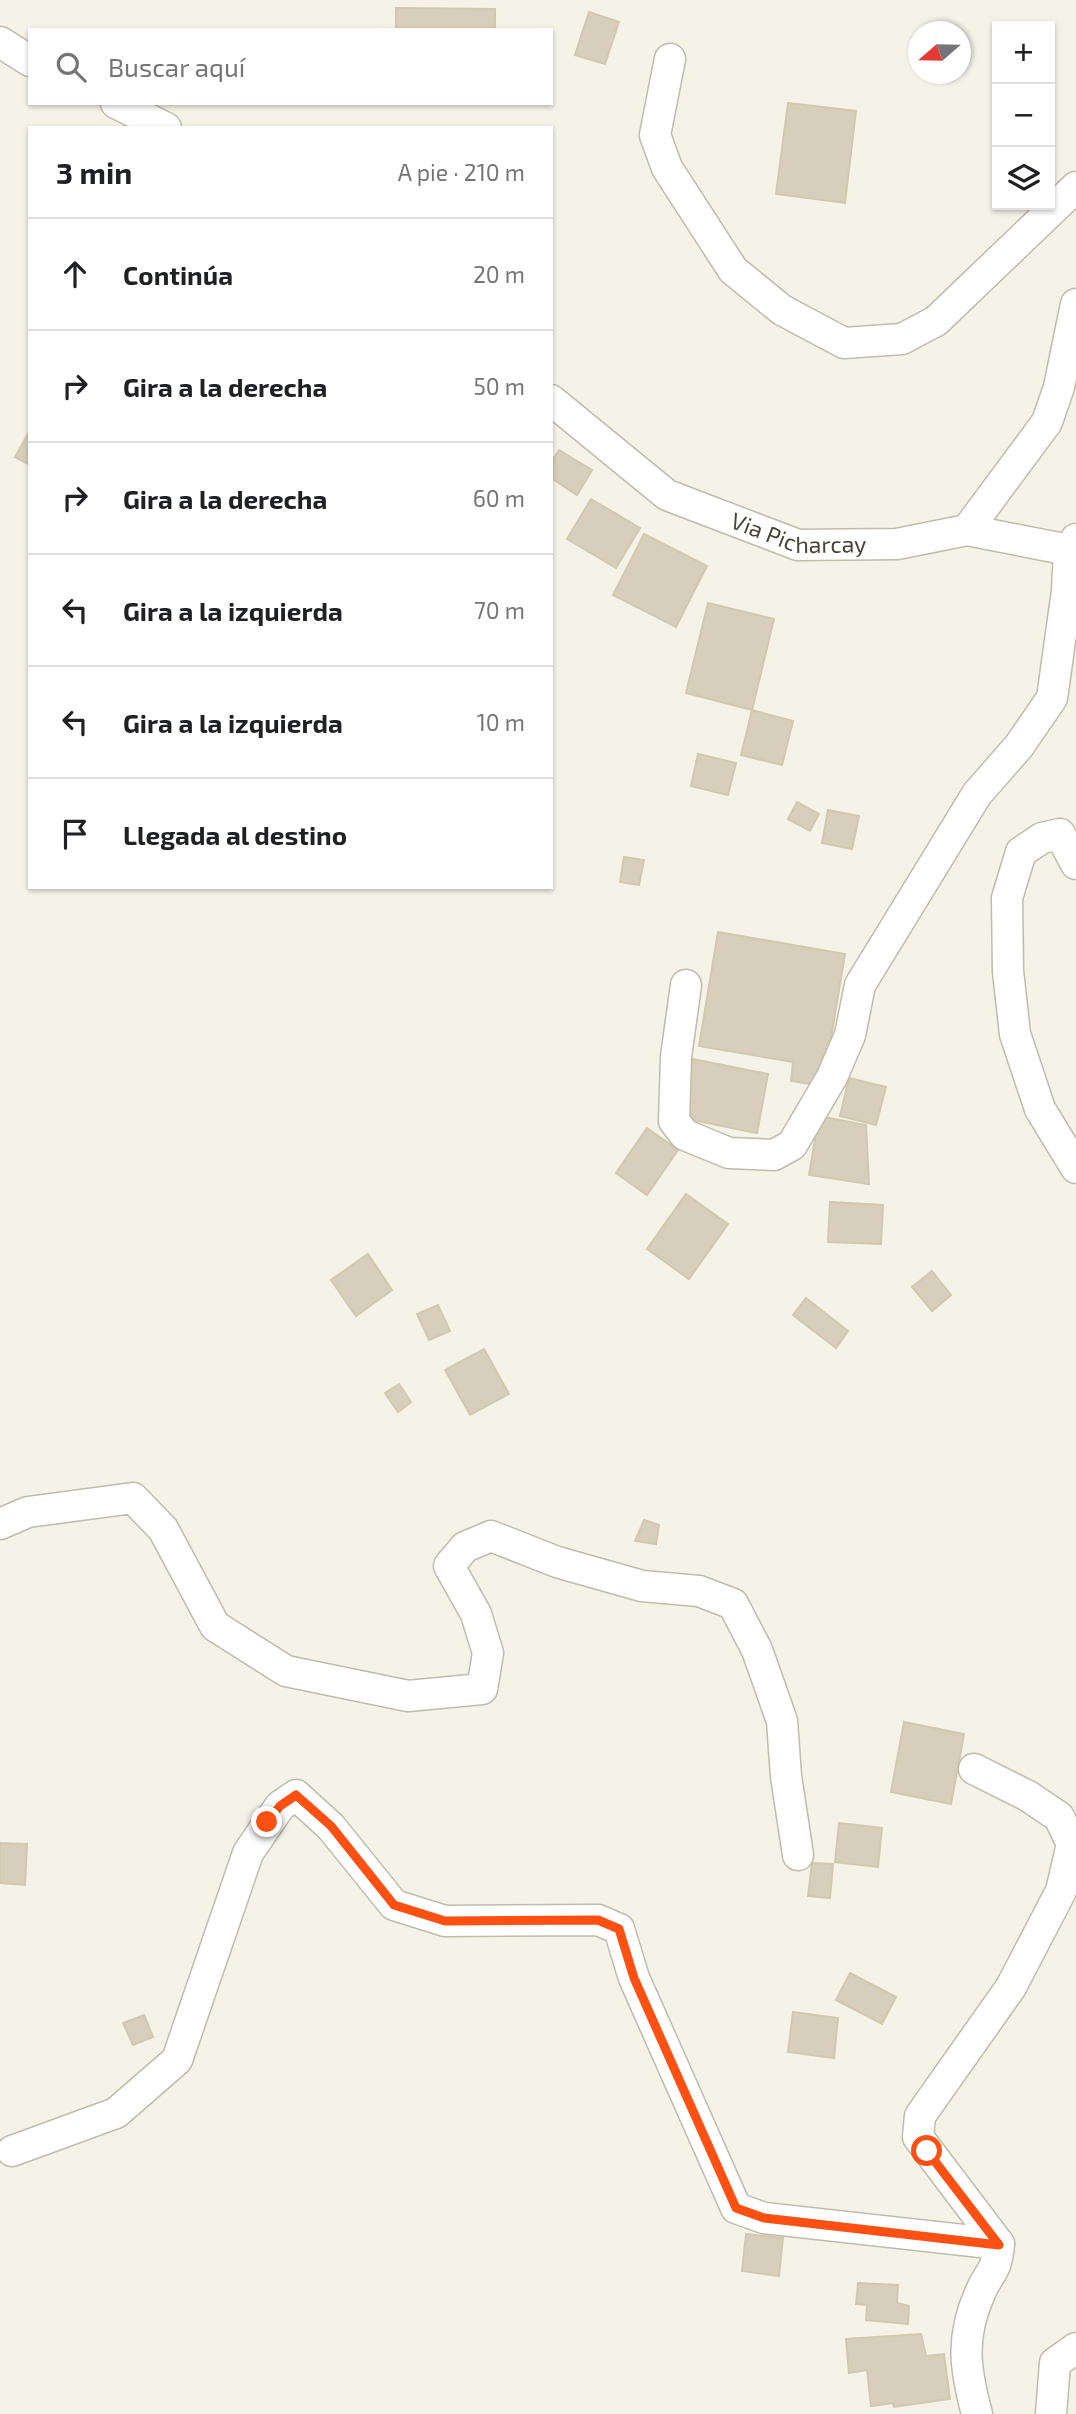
<!DOCTYPE html>
<html lang="es">
<meta charset="utf-8">
<style>
body{margin:0;font-family:"Exo 2",sans-serif;background:#f2f2f2;color:#202124}
.controls{position:absolute;right:21px;top:21px;display:grid;overflow:hidden;border-radius:0px;box-shadow:0 2px 5px #0004}
.controls button{width:63px;height:63px;display:grid;place-items:center;padding:0;border:0;border-bottom:2px solid #e0e0e0;background:#fff;color:#202124;font:35px sans-serif}
.compass{position:absolute;left:908px;top:21px;width:63px;height:63px;border-radius:50%;background:#fff;box-shadow:0 2px 5px #0004;rotate:250deg}
.stop{position:absolute;width:21px;height:21px;margin:-16px;border:5px solid #ff5014;border-radius:50%;background:#fff}
.stop.end{background:#ff5014;border-color:#fff;box-shadow:0 2px 7px #0008}
.list{margin:0;padding:0;list-style:none}
h2{display:flex;justify-content:space-between;align-items:center;height:91px;margin:0;padding:0 28px;font-size:30px}
h2 small{font-size:23px;font-weight:400;color:#757577}
.list li{display:grid;grid-template-columns:46px 1fr auto;gap:21px;align-items:center;box-sizing:border-box;height:112px;padding:0 28px;border-top:2px solid #e0e0e0}
.list b{display:block;font-size:26px;white-space:nowrap}
.list em{font-size:23px;font-style:normal;color:#757577}
.icon{flex:none;width:38px;height:38px;fill:none;stroke:currentColor;stroke-width:2;stroke-linecap:round;stroke-linejoin:round}
.map{position:relative;flex:none;width:1076px;height:2414px;overflow:hidden}
.search{position:absolute;background:#fff;box-shadow:0 2px 5px #0004;left:28px;top:28px;width:525px;height:77px;display:flex;align-items:center;gap:18px;box-sizing:border-box;padding:0 24px;border-radius:0px;color:#757577;font-size:26px}
.panel{position:absolute;background:#fff;box-shadow:0 2px 5px #0004;left:28px;top:126px;width:525px;height:763px;border-radius:0px}
.map>svg:first-child{display:block}
.building{fill:#d7cfbb;stroke:#d3c8ae;stroke-width:2}
.lines{fill:none;stroke-linecap:round;stroke-linejoin:round}
.street-casing{stroke:#c1bba9;stroke-width:33}
.street{stroke:#fff;stroke-width:30}
.route{stroke:#ff5014;stroke-width:9}
.labels{text-anchor:middle;stroke-width:6;stroke-linejoin:round;paint-order:stroke}
.street-label{font-size:23px;fill:#494335;stroke:#fff}
</style>
<div class="map">
<svg width="1076" height="2414" viewBox="0 0 1076 2414">
<rect width="100%" height="100%" fill="#f5f2e7"/>
<g class="building">
<polygon points="396,8 495,9 495,30 396,30"/>
<polygon points="589,12 619,22 605,64 575,55"/>
<polygon points="788,103 856,111 845,203 776,194"/>
<polygon points="30,430 30,465 15,457"/>
<polygon points="559,450 592,470 577,495 551,478 551,463"/>
<polygon points="591,499 640,528 616,568 567,539"/>
<polygon points="644,534 707,566 676,627 613,595"/>
<polygon points="708,603 774,619 752,710 686,693"/>
<polygon points="752,710 793,721 782,765 741,755"/>
<polygon points="698,754 736,763 728,795 691,786"/>
<polygon points="797,802 819,814 810,831 788,819"/>
<polygon points="828,810 859,816 852,849 822,843"/>
<polygon points="624,857 644,860 639,885 620,882"/>
<polygon points="718,932 845,954 823,1086 791,1081 793,1062 699,1046"/>
<polygon points="693,1059 768,1074 757,1133 682,1118"/>
<polygon points="849,1078 886,1087 876,1125 840,1116"/>
<polygon points="819,1116 866,1125 869,1184 809,1175"/>
<polygon points="647,1128 678,1150 647,1195 616,1173"/>
<polygon points="686,1194 728,1224 689,1279 647,1249"/>
<polygon points="830,1202 883,1205 881,1244 828,1242"/>
<polygon points="368,1254 392,1290 356,1316 331,1280"/>
<polygon points="932,1271 951,1295 932,1311 912,1287"/>
<polygon points="806,1298 848,1331 836,1348 793,1315"/>
<polygon points="438,1305 450,1331 429,1340 417,1314"/>
<polygon points="484,1349 509,1394 470,1415 445,1370"/>
<polygon points="399,1384 411,1402 398,1412 385,1393"/>
<polygon points="644,1520 659,1525 656,1544 635,1541"/>
<polygon points="904,1722 964,1734 951,1804 891,1792"/>
<polygon points="839,1823 882,1828 878,1867 835,1862"/>
<polygon points="0,1843 27,1844 25,1885 0,1883"/>
<polygon points="812,1863 833,1864 830,1898 808,1896"/>
<polygon points="850,1973 896,1997 882,2024 836,2000"/>
<polygon points="793,2012 838,2018 834,2058 788,2052"/>
<polygon points="144,2015 153,2037 133,2045 123,2023"/>
<polygon points="746,2234 783,2238 779,2276 742,2271"/>
<polygon points="858,2283 898,2285 897,2303 909,2306 908,2324 866,2320 867,2305 856,2304"/>
<polygon points="921,2334 926,2356 944,2354 950,2399 894,2407 893,2403 871,2406 867,2370 849,2373 846,2339"/>
</g>
<g class="lines">
<g class="street-casing">
<g id="street">
<polyline points="0,42 30,61"/>
<polyline points="670,59 655,135 667,168 733,270 782,310 844,343 902,339 936,321 1076,187"/>
<polyline points="116,103 166,128"/>
<path id="s1" d="M551,400L667,495L798,545L897,544L967,530L1069,550L1076,539"/>
<polyline points="967,530 1047,422 1059,387 1076,304"/>
<polyline points="1076,864 1060,834 1042,838 1021,852 1007,898 1008,971 1015,1034 1040,1109 1076,1168"/>
<polyline points="686,985 676,1057 674,1121 685,1135 729,1153 774,1155 792,1145 832,1077 850,1035 860,985 977,794 1019,746 1052,698 1067,591 1069,550"/>
<polyline points="0,1524 28,1512 133,1498 163,1529 215,1626 286,1671 408,1696 482,1689 488,1653 476,1614 449,1566 465,1547 491,1536 557,1562 642,1586 699,1591 733,1604 757,1650 782,1721 786,1776 798,1855"/>
<path d="M974,1769L1028,1796L1059,1817L1072,1844L1061,1891L1011,1987L920,2116L918,2137L999,2244C996,2275 990,2269 980,2293C960,2338 965,2369 977,2414"/>
<polyline points="12,2151 116,2113 177,2060 248,1853 280,1806 296,1795 331,1827 394,1905 445,1921 598,1920 619,1929 634,1978 736,2208 764,2218 999,2244"/>
<polyline points="1051,2414 1055,2363 1076,2348"/>
</g>
</g>
<use href="#street" class="street"/>
</g>
<g class="lines">
<polyline class="route" points="267,1822 280,1806 296,1795 331,1826 394,1905 445,1921 598,1920 619,1929 634,1978 736,2208 764,2218 999,2245 927,2151"/>
</g>
<g class="labels">
<g class="street-label">
<text dy="8" stroke="none"><textPath href="#s1" startOffset="289">Via Picharcay</textPath></text>
</g>
</g>
</svg>
<div class="controls">
<button>+</button>
<button>−</button>
<button><svg class="icon" aria-label="layers" viewBox="0 0 24 24"><path d="M12 4l9 5-9 5-9-5zM3 14l9 5 9-5"/></svg></button>
</div>
<svg class="compass" viewBox="-18 -18 36 36"><path d="M0-13l5 13h-10z" fill="#e53935"/><path d="M0 13l5-13h-10z" fill="#757577"/></svg>
<div class="stop" style="left:927px;top:2151px"></div>
<div class="stop end" style="left:267px;top:1822px"></div>
<div class="search"><svg class="icon" aria-label="search" viewBox="0 0 24 24"><circle cx="10" cy="10" r="6"/><path d="M15 15l6 6"/></svg>Buscar aquí</div>
<section class="panel">
<h2>3 min<small>A pie · 210 m</small></h2>
<ul class="list">
<li><svg class="icon" aria-label="ahead" viewBox="0 0 24 24"><path d="M12 20V5M6 11l6-6 6 6"/></svg><div><b>Continúa</b></div><em>20 m</em></li>
<li><svg class="icon" aria-label="right" viewBox="0 0 24 24"><path d="M7 20v-9h11M14 6l5 5-5 5"/></svg><div><b>Gira a la derecha</b></div><em>50 m</em></li>
<li><svg class="icon" aria-label="right" viewBox="0 0 24 24"><path d="M7 20v-9h11M14 6l5 5-5 5"/></svg><div><b>Gira a la derecha</b></div><em>60 m</em></li>
<li><svg class="icon" aria-label="left" viewBox="0 0 24 24"><path d="M17 20v-9H6M10 6l-5 5 5 5"/></svg><div><b>Gira a la izquierda</b></div><em>70 m</em></li>
<li><svg class="icon" aria-label="left" viewBox="0 0 24 24"><path d="M17 20v-9H6M10 6l-5 5 5 5"/></svg><div><b>Gira a la izquierda</b></div><em>10 m</em></li>
<li><svg class="icon" aria-label="arrive" viewBox="0 0 24 24"><path d="M6 21V4h12l-3 4 3 4H6"/></svg><div><b>Llegada al destino</b></div></li>
</ul>
</section>
</div>
